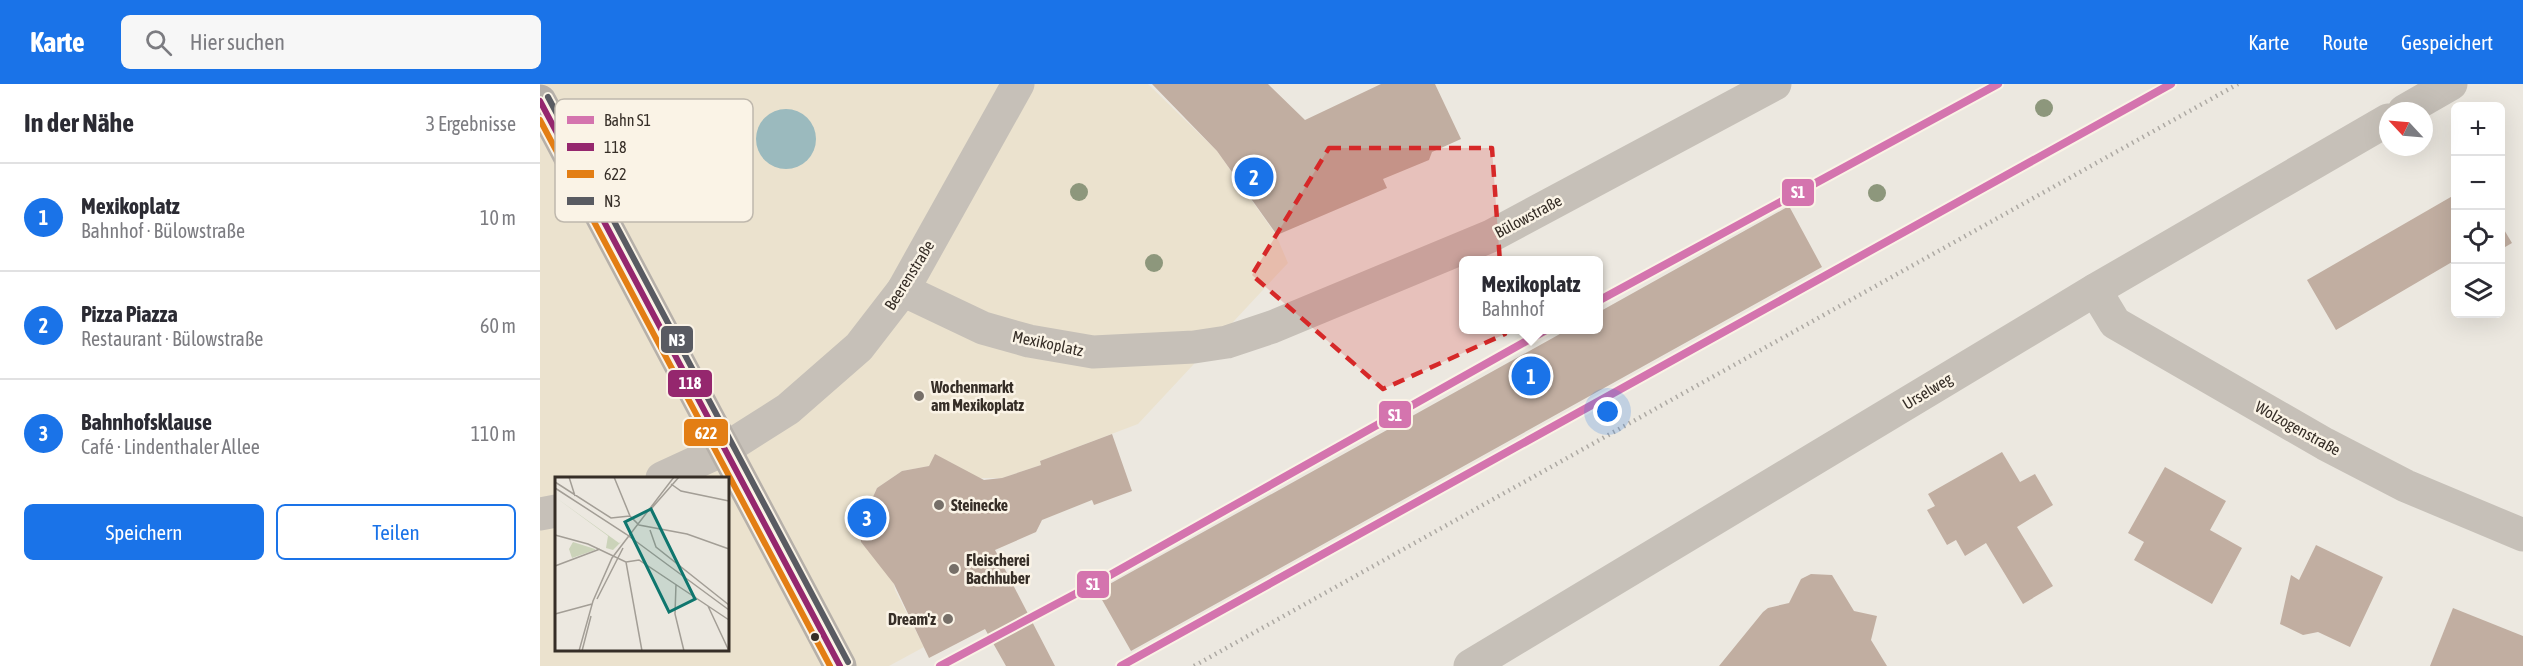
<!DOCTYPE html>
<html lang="de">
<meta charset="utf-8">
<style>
body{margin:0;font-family:"Asap Condensed",sans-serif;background:#f7f7f7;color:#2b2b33}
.controls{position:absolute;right:18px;top:18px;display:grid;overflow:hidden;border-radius:9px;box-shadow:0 6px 24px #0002}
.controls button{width:54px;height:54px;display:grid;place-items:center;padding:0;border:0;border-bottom:2px solid #e1e1e2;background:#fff;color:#2b2b33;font:30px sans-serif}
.compass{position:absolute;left:1839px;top:18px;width:54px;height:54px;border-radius:50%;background:#fff;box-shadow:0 6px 24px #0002;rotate:296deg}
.you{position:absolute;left:1068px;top:328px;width:21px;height:21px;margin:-15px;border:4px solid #fff;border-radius:50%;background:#1a73e8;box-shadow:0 0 0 9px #1a73e833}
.badge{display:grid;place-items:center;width:39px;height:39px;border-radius:50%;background:#1a73e8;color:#fff;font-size:20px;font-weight:700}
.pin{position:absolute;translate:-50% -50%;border:3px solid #fff;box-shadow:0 2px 6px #0006}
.popup{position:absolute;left:919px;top:172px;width:144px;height:78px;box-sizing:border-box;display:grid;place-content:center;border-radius:9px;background:#fff;filter:drop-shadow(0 2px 4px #0005);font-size:20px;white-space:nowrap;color:#7c7c81}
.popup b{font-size:22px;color:#2b2b33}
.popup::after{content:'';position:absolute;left:50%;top:100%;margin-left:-12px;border:12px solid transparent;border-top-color:#fff}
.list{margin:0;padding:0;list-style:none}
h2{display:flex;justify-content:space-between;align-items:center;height:78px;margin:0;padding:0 24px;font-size:26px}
h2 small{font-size:20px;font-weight:400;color:#7c7c81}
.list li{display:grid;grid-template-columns:39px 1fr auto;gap:18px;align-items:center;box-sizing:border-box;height:108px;padding:0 24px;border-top:2px solid #e1e1e2}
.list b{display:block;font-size:22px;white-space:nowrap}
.list p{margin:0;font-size:20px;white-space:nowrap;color:#7c7c81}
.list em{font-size:20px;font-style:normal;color:#7c7c81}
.actions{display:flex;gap:12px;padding:18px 24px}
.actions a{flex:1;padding:14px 0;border:2px solid #1a73e8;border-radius:9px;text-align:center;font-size:21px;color:#1a73e8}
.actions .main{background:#1a73e8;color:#fff}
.icon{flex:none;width:33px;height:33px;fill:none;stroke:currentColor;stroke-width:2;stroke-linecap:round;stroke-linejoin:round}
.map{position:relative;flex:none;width:1983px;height:582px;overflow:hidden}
header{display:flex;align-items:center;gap:36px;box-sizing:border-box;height:84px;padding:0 30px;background:#1a73e8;color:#fff}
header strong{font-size:28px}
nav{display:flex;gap:33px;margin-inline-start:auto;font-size:21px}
.search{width:420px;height:54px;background:#f7f7f7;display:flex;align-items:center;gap:15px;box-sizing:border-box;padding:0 21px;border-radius:9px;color:#7c7c81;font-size:22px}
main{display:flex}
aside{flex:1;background:#fff}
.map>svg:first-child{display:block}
.plaza{fill:#ebe2ce;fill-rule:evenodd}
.water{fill:#9bbabe}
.building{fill:#c1aea1}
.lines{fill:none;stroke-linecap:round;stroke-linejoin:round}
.minor{stroke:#c6c0b8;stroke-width:33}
.secondary{stroke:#b6b0a9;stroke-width:33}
.rail{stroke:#ada9a3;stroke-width:4.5;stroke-dasharray:1.5 4.5;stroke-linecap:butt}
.bus-1-casing{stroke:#faf3e6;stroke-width:10}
.bus-2-casing{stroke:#faf3e6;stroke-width:10}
.bus-3-casing{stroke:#faf3e6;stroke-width:10}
.bus-1{stroke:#95276e;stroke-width:6}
.bus-2{stroke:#e37e14;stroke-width:6}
.bus-3{stroke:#595b62;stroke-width:6}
.rail-1-casing{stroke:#faf3e6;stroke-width:12}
.rail-1{stroke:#d474ae;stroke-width:8}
.tree{fill:#8d977c}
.marked{fill:#d62828;fill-opacity:0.2;stroke:#d62828;stroke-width:4.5;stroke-dasharray:12 8;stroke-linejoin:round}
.poi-dot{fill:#766f68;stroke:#faf3e6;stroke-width:2}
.bus-dot{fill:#362e27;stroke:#faf3e6;stroke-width:2}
.labels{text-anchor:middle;stroke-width:5;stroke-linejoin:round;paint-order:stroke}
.street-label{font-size:16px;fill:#362e27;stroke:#faf3e6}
.poi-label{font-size:16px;font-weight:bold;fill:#362e27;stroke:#faf3e6;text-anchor:start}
.inset-road{fill:none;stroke:#a39e96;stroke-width:1.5}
.view{fill:#0f766e;fill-opacity:0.15;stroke:#0f766e;stroke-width:3}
.inset-edge{fill:none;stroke:#362e27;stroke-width:3}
.key{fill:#faf3e6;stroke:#bfb8ad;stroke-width:1.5}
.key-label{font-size:16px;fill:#362e27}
.line-badge{stroke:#faf3e6;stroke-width:2}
.badge-label{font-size:16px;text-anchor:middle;font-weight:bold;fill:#fff}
</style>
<header>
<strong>Karte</strong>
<div class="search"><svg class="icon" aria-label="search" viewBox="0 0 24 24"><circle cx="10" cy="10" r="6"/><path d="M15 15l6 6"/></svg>Hier suchen</div>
<nav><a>Karte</a><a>Route</a><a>Gespeichert</a></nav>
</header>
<main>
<aside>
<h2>In der Nähe<small>3 Ergebnisse</small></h2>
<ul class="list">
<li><span class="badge">1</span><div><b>Mexikoplatz</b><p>Bahnhof · Bülowstraße</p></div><em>10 m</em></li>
<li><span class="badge">2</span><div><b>Pizza Piazza</b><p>Restaurant · Bülowstraße</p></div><em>60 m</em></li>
<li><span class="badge">3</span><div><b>Bahnhofsklause</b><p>Café · Lindenthaler Allee</p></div><em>110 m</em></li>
</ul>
<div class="actions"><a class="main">Speichern</a><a>Teilen</a></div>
</aside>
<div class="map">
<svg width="1983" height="582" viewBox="0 0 1983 582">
<rect width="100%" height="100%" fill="#ece8e0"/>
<path class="plaza" d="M0,0H608L677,67L736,151L748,179L598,340L500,377L501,381L462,394H428V388L408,377L393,376L389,382L362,387L337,404L320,442L321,458L353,496L355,506L384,563L349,582H0ZM16,394H188V566H16Z"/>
<circle class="water" cx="246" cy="55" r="30"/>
<g class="building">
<polygon points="612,0 728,0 765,36 841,0 895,0 921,55 892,68 889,76 843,95 847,104 737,151 677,67"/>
<polygon points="1916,110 1916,184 1912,178 1796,246 1767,196"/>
<polygon points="1249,122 1282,183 591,567 557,507 1027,246 1059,246 1059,228"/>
<polygon points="1960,139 1972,159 1960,166"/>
<polygon points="572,350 592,407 554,421 552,416 502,436 496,448 455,466 515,582 466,582 445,545 389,574 354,500 321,458 320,442 337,404 362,387 389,382 395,370 444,396 462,394 501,381 500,377"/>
<polygon points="1462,368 1480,398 1495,390 1513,421 1477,443 1513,502 1483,520 1446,459 1425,472 1416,456 1407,461 1387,426 1395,422 1388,410"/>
<polygon points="1625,383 1686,417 1670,446 1702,464 1672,520 1594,476 1604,458 1588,449"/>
<polygon points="1776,461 1843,493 1810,563 1778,548 1763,551 1740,540 1751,491 1759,496"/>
<polygon points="1271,490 1292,491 1314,527 1337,532 1331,556 1347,582 1179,582 1223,528 1228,524 1249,519 1261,495"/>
<polygon points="1913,524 1983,552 1983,582 1890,582"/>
</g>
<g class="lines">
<g class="minor">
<polyline points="1864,27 1911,0"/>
<polyline points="363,206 443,244 489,257 553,268 654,263 687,258 732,243 951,152 1235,0"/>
<polyline points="1555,206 1575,239 1785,360 1866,402 1983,451"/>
<polyline points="122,394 185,365 248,325 319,263 363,206 478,0"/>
<polyline points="0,430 16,427"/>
<polyline points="930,582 1555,206 1848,36"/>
</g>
<polyline class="secondary" points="0,17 300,582"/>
<polyline class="rail" points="654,582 1698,0"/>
<g class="bus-1-casing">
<polyline id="bus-1" points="0,17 300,582"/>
</g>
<g class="bus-2-casing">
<polyline id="bus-2" points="0,36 290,582"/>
</g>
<g class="bus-3-casing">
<polyline id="bus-3" points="8,13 308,578"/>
</g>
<use href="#bus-1" class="bus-1"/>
<use href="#bus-2" class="bus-2"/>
<use href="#bus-3" class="bus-3"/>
<g class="rail-1-casing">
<g id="rail-1">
<polyline points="1058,217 1458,0"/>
<polyline points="400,582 556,499 1006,246"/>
<polyline points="581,582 1631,0"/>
</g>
</g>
<use href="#rail-1" class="rail-1"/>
</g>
<g class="tree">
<circle cx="1504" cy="24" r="9"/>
<circle cx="539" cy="108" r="9"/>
<circle cx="1337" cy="109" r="9"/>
<circle cx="614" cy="179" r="9"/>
</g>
<path class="marked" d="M789,64H952L965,250L843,305L712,191Z"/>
<g class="poi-dot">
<circle cx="379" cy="312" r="6"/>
<circle cx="399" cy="421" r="6"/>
<circle cx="414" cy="485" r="6"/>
<circle cx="408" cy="535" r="6"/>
</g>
<circle class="bus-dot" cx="275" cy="553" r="5"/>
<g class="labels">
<g class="street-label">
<text transform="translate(988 132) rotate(-28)" y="6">Bülowstraße</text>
<text transform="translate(369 191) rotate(-58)" y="6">Beerenstraße</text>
<text transform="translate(508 259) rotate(12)" y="6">Mexikoplatz</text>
<text transform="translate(1387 307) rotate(-31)" y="6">Urselweg</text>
<text transform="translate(1758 344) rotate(29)" y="6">Wolzogenstraße</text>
</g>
<g class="poi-label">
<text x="391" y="309">Wochenmarkt<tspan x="391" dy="18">am Mexikoplatz</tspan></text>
<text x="411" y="427">Steinecke</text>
<text x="426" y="482">Fleischerei<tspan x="426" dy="18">Bachhuber</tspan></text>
<text x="396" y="541" text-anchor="end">Dream'z</text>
</g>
</g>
<g transform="translate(15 393)">
<rect width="174" height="174" fill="#ece8e0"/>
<path d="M0,20L64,66L66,65L58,73L51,71L53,59ZM18,65L40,72V73L17,81L14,72Z" fill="#cbd3b9"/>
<path class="inset-road" d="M14,0L20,19M59,0L75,39L84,48L132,57L174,72M0,5L56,41L75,39M116,7L126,14L174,24M0,11L71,57L174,133M96,32L124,0M95,53L101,70L174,128M0,58L33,67L71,85L87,174M71,85L84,83L174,143M0,89L45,72M121,107L120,137L129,174M42,122L68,71M153,129L174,174M0,137L37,127M24,174L38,124L57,81L119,0M27,174L36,139"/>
<path class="view" d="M96,32L140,122L114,135L70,45Z"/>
<rect width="174" height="174" class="inset-edge"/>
</g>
<rect x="15" y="15" width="198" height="123" rx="9" class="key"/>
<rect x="27" y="32" width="27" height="8" fill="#d474ae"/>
<rect x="27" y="59" width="27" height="8" fill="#95276e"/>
<rect x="27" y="86" width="27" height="8" fill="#e37e14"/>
<rect x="27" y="113" width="27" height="8" fill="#595b62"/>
<g class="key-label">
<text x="64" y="42">Bahn S1</text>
<text x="64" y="69">118</text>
<text x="64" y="96">622</text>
<text x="64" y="123">N3</text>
</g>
<g class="line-badge">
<rect x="1241" y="94" width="34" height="29" rx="6" fill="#d474ae"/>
<rect x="120" y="241" width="34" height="29" rx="6" fill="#595b62"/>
<rect x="127" y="285" width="46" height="29" rx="6" fill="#95276e"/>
<rect x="838" y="316" width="34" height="29" rx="6" fill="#d474ae"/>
<rect x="143" y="334" width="46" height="29" rx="6" fill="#e37e14"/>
<rect x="536" y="486" width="34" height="29" rx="6" fill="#d474ae"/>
</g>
<g class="badge-label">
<text x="1258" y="114">S1</text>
<text x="137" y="262">N3</text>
<text x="150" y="305">118</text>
<text x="855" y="337">S1</text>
<text x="166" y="355">622</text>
<text x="553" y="506">S1</text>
</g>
</svg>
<div class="controls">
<button>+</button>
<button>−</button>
<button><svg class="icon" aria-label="locate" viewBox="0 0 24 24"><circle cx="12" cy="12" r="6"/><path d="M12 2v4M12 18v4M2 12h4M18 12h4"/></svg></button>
<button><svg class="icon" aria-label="layers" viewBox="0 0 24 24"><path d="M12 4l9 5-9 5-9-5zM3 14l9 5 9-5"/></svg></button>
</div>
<svg class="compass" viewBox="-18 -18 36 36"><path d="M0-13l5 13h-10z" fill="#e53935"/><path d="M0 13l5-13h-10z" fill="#7c7c81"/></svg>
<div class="you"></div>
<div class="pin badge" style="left:991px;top:292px">1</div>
<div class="popup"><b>Mexikoplatz</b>Bahnhof</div>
<div class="pin badge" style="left:714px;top:93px">2</div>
<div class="pin badge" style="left:327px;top:434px">3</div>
</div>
</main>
